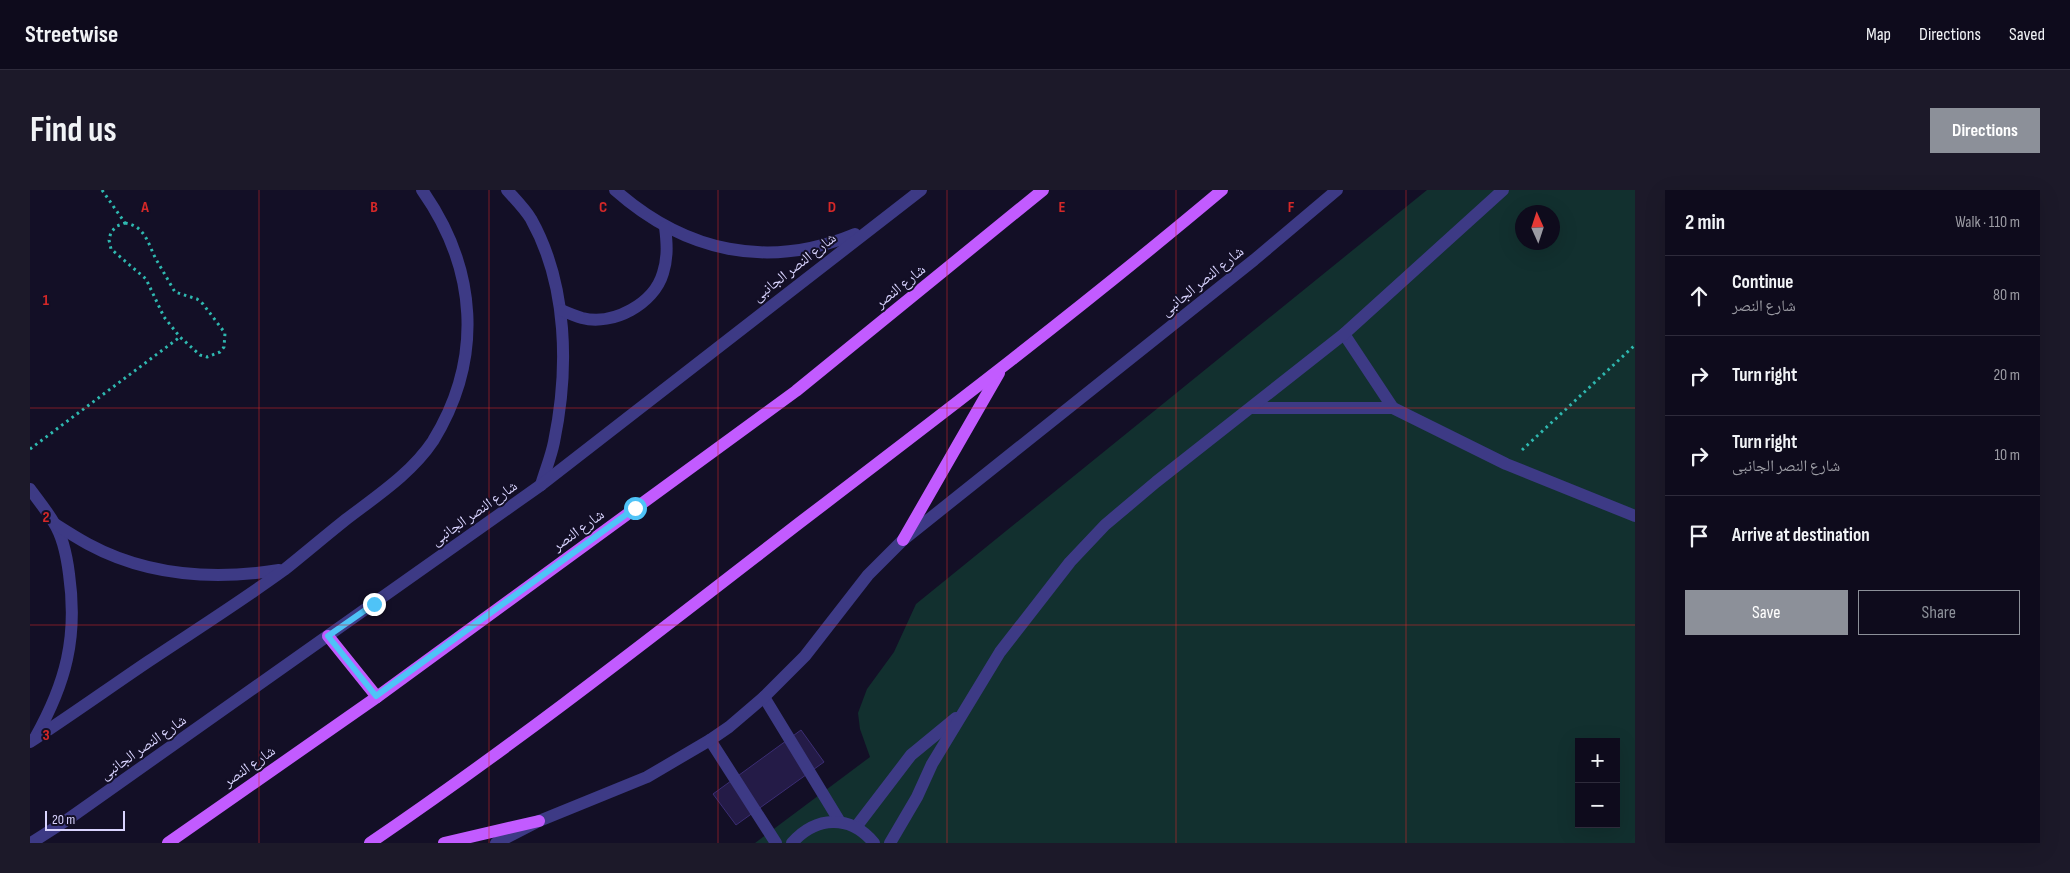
<!DOCTYPE html>
<meta charset="utf-8">
<style>
body{margin:0;font-family:"Sofia Sans Condensed","Noto Naskh Arabic",sans-serif;background:#1c1929;color:#f1f3f6}
.controls{position:absolute;right:15px;bottom:15px;display:grid;overflow:hidden;border-radius:0px;box-shadow:0 5px 20px #0002}
.controls button{width:45px;height:45px;display:grid;place-items:center;padding:0;border:0;border-bottom:1px solid #2e2b3b;background:#0e0b1c;color:#f1f3f6;font:25px sans-serif}
.compass{position:absolute;left:1485px;top:15px;width:45px;height:45px;border-radius:50%;background:#0e0b1c;box-shadow:0 5px 20px #0002;rotate:357deg}
.scale{position:absolute;left:15px;bottom:12px;width:80px;box-sizing:border-box;padding-left:5px;border:2px solid #d9d4ff;border-top:0;font-size:14px;line-height:18px;white-space:nowrap;color:#d9d4ff;-webkit-text-stroke:4px #130f26;paint-order:stroke}
.stop{position:absolute;width:15px;height:15px;margin:-11px;border:4px solid #4fc3f7;border-radius:50%;background:#fff}
.stop.end{background:#4fc3f7;border-color:#fff;box-shadow:0 1px 5px #0008}
.list{margin:0;padding:0;list-style:none}
h2{display:flex;justify-content:space-between;align-items:center;height:65px;margin:0;padding:0 20px;font-size:21px}
h2 small{font-size:16px;font-weight:400;color:#9b9ba3}
.list li{display:grid;grid-template-columns:32px 1fr auto;gap:15px;align-items:center;box-sizing:border-box;height:80px;padding:0 20px;border-top:1px solid #2e2b3b}
.list b{display:block;font-size:19px;white-space:nowrap}
.list p{margin:0;font-size:16px;white-space:nowrap;color:#9b9ba3}
.list em{font-size:16px;font-style:normal;color:#9b9ba3}
.actions{display:flex;gap:10px;padding:15px 20px}
.actions a{flex:1;padding:11px 0;border:1px solid #8c9099;border-radius:0px;text-align:center;font-size:18px;color:#8c9099}
.actions .main{background:#8c9099;color:#fff}
.icon{flex:none;width:28px;height:28px;fill:none;stroke:currentColor;stroke-width:2;stroke-linecap:round;stroke-linejoin:round}
.map{position:relative;flex:none;width:1605px;height:653px;overflow:hidden;border-radius:0px}
header{display:flex;align-items:center;gap:30px;box-sizing:border-box;height:70px;padding:0 25px;background:#0e0b1c;border-bottom:1px solid #2e2b3b}
header strong{font-size:24px}
nav{display:flex;gap:28px;margin-inline-start:auto;font-size:18px}
.intro{display:flex;align-items:center;justify-content:space-between;box-sizing:border-box;height:120px;padding:0 30px}
h1{margin:0;font-size:35px}
.button{padding:12px 22px;border-radius:0px;background:#8c9099;color:#fff;font-size:18px;font-weight:700}
main{display:flex;gap:30px;padding:0 30px}
aside{flex:1;background:#0e0b1c;border-radius:0px;box-shadow:0 5px 20px #0002}
.map>svg:first-child{display:block}
.green{fill:#12302f;fill-rule:evenodd}
.building{fill:#241b47;stroke:#3b2d73}
.lines{fill:none;stroke-linecap:round;stroke-linejoin:round}
.path{stroke:#2fb8b0;stroke-width:3;stroke-dasharray:2.5 4;stroke-linecap:butt}
.minor{stroke:#3d3a85;stroke-width:12}
.primary{stroke:#c25bff;stroke-width:12}
.route{stroke:#4fc3f7;stroke-width:6}
.grid{fill:none;stroke:#d62828;stroke-width:1;stroke-opacity:0.55}
.labels{text-anchor:middle;stroke-width:4;stroke-linejoin:round;paint-order:stroke}
.street-label{font-size:15px;fill:#d9d4ff;stroke:#130f26}
.grid-label{font-size:16px;text-anchor:middle;font-weight:bold;fill:#d62828;stroke:#130f26;stroke-width:4;stroke-linejoin:round;paint-order:stroke}
</style>
<header>
<strong>Streetwise</strong>
<nav><a>Map</a><a>Directions</a><a>Saved</a></nav>
</header>
<div class="intro"><h1>Find us</h1><a class="button">Directions</a></div>
<main>
<div class="map">
<svg width="1605" height="653" viewBox="0 0 1605 653">
<rect width="100%" height="100%" fill="#130f26"/>
<path class="green" d="M1397,0H1605V653H725L840,567L830,539L828,523L837,499L864,462L886,414ZM1492,22H1522V52H1492ZM1549,552H1586V634H1549Z"/>
<polygon class="building" points="771,540 794,572 706,635 683,604"/>
<g class="lines">
<g class="path">
<polyline points="72,0 95,33"/>
<path d="M95,33C116,36 118,55 127,71C133,81 139,92 145,102L167,109L173,114L195,143L194,157L190,162L177,167L170,165L150,147L134,127L116,89L81,59L79,50L81,42L87,36Z"/>
<polyline points="0,259 150,147"/>
<polyline points="1492,260 1605,155"/>
</g>
<g class="minor">
<path d="M477,0C485,9 495,19 501,29C538,95 539,180 524,252C521,267 515,281 511,295"/>
<path d="M585,0C655,62 738,80 825,44"/>
<path d="M531,120C538,123 545,126 552,128C583,136 624,114 633,83C638,67 637,53 635,37"/>
<polyline points="1314,144 1363,218"/>
<polyline points="1222,218 1363,218 1476,274 1605,326"/>
<path d="M0,299C8,310 17,321 24,333C33,347 37,368 39,384C48,447 36,493 5,548"/>
<path d="M25,334C36,341 47,348 58,354C117,386 185,390 249,380"/>
<polyline points="734,507 810,632"/>
<polyline points="680,550 746,653"/>
<path d="M0,552C40,526 79,498 119,471C164,441 210,412 254,380C274,364 294,347 314,331C345,307 381,284 403,251C454,168 447,78 392,0"/>
<polyline points="826,637 881,565 926,528"/>
<polyline points="1,653 37,630 511,295 891,0"/>
<polyline points="466,653 509,631 617,587 680,550 699,537 734,507 775,466 838,385 873,350 1224,70 1307,0"/>
<path d="M762,653C786,626 820,624 844,653"/>
<polyline points="860,653 887,607 902,574 970,462 1040,372 1075,335 1126,292 1314,144 1473,0"/>
</g>
<g class="primary">
<polyline points="873,350 969,183"/>
<polyline points="298,446 347,507"/>
<polyline points="138,653 347,507 766,201 1013,0"/>
<path d="M340,653C487,553 627,443 768,334C911,225 1054,116 1192,0"/>
<polyline points="414,653 509,631"/>
</g>
</g>
<g class="lines">
<polyline class="route" points="344,414 298,446 346,506 605,318"/>
</g>
<path class="grid" d="M229,0V653M459,0V653M688,0V653M917,0V653M1146,0V653M1376,0V653M0,218H1605M0,435H1605"/>
<g class="labels">
<g class="street-label">
<text transform="translate(764 77) rotate(-38)" y="5">شارع النصر الجانبى</text>
<text transform="translate(1172 91) rotate(-39)" y="5">شارع النصر الجانبى</text>
<text transform="translate(870 96) rotate(-39)" y="5">شارع النصر</text>
<text transform="translate(444 323) rotate(-35)" y="5">شارع النصر الجانبى</text>
<text transform="translate(548 340) rotate(-36)" y="5">شارع النصر</text>
<text transform="translate(113 557) rotate(-35)" y="5">شارع النصر الجانبى</text>
<text transform="translate(219 576) rotate(-35)" y="5">شارع النصر</text>
</g>
</g>
<g class="grid-label">
<text x="115" y="22">A</text>
<text x="344" y="22">B</text>
<text x="573" y="22">C</text>
<text x="802" y="22">D</text>
<text x="1032" y="22">E</text>
<text x="1261" y="22">F</text>
<text x="16" y="115">1</text>
<text x="16" y="332">2</text>
<text x="16" y="550">3</text>
</g>
</svg>
<div class="controls">
<button>+</button>
<button>−</button>
</div>
<svg class="compass" viewBox="-18 -18 36 36"><path d="M0-13l5 13h-10z" fill="#e53935"/><path d="M0 13l5-13h-10z" fill="#9b9ba3"/></svg>
<div class="scale">20 m</div>
<div class="stop" style="left:605px;top:318px"></div>
<div class="stop end" style="left:344px;top:414px"></div>
</div>
<aside>
<h2>2 min<small>Walk · 110 m</small></h2>
<ul class="list">
<li><svg class="icon" aria-label="ahead" viewBox="0 0 24 24"><path d="M12 20V5M6 11l6-6 6 6"/></svg><div><b>Continue</b><p>شارع النصر</p></div><em>80 m</em></li>
<li><svg class="icon" aria-label="right" viewBox="0 0 24 24"><path d="M7 20v-9h11M14 6l5 5-5 5"/></svg><div><b>Turn right</b></div><em>20 m</em></li>
<li><svg class="icon" aria-label="right" viewBox="0 0 24 24"><path d="M7 20v-9h11M14 6l5 5-5 5"/></svg><div><b>Turn right</b><p>شارع النصر الجانبى</p></div><em>10 m</em></li>
<li><svg class="icon" aria-label="arrive" viewBox="0 0 24 24"><path d="M6 21V4h12l-3 4 3 4H6"/></svg><div><b>Arrive at destination</b></div></li>
</ul>
<div class="actions"><a class="main">Save</a><a>Share</a></div>
</aside>
</main>
